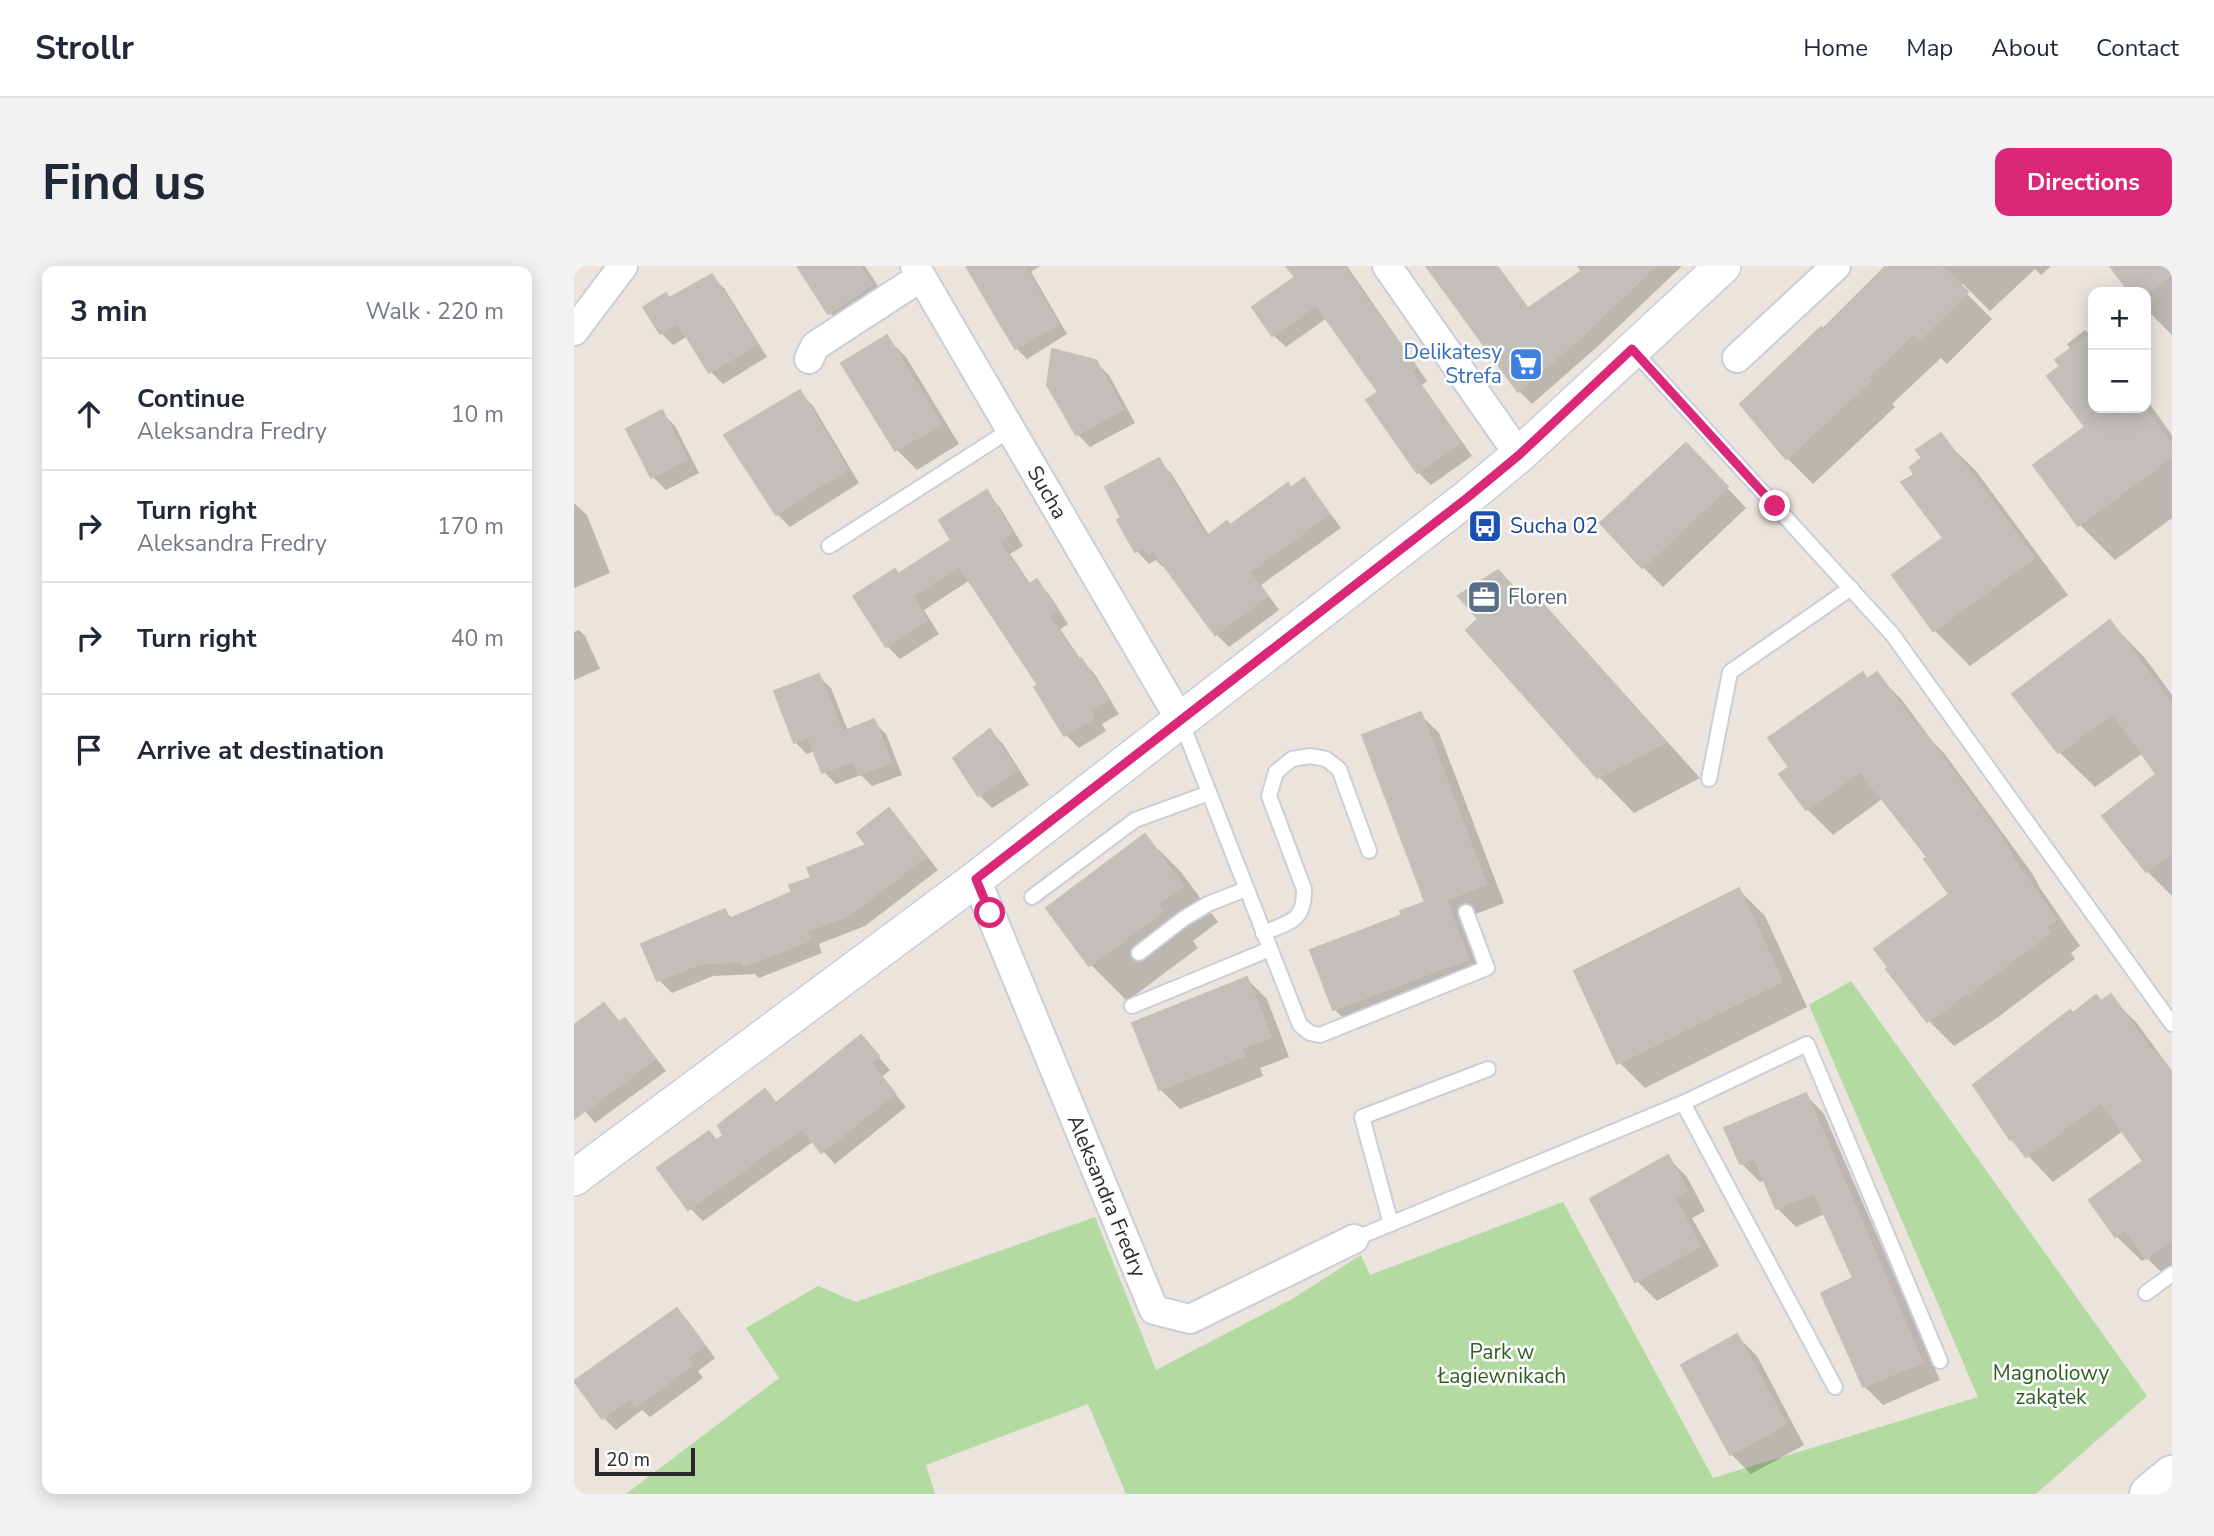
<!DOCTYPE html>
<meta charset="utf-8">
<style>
body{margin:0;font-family:"Nunito Sans",sans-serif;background:#f2f2f3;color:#1f2937}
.controls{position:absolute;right:21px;top:21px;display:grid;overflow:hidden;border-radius:14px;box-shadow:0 4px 18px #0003}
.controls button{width:63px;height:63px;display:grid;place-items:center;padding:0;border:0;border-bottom:2px solid #e0e1e3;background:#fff;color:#1f2937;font:35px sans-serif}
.scale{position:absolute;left:21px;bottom:18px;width:100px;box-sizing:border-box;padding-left:7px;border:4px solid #292929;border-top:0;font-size:19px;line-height:24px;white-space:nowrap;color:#292929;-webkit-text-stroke:5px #fff;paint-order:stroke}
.stop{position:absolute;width:21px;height:21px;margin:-16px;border:5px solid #db2777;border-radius:50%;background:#fff}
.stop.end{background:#db2777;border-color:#fff;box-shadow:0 2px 7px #0008}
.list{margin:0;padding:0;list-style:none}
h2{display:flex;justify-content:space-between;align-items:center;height:91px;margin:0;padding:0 28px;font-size:30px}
h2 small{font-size:23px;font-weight:400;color:#747a83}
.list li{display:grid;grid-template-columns:46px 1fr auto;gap:21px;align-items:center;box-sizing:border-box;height:112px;padding:0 28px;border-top:2px solid #e0e1e3}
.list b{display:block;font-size:26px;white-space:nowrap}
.list p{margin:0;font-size:23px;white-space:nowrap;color:#747a83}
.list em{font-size:23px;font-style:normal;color:#747a83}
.icon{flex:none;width:38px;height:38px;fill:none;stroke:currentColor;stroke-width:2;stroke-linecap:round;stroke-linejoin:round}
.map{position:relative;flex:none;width:1598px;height:1228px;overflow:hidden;border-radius:14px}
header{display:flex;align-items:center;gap:42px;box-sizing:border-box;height:98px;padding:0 35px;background:#fff;border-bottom:2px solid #e0e1e3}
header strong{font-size:33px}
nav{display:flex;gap:38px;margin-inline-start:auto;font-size:24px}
.intro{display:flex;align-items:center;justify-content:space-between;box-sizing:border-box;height:168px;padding:0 42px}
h1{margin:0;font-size:49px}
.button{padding:18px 32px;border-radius:14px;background:#db2777;color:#fff;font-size:24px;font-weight:700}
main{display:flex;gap:42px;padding:0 42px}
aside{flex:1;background:#fff;border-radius:14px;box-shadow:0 4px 18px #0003}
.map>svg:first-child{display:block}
.green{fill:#b3daa0}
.shadow{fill:#0003}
.building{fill:#c2beb9;stroke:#c5c0b7;stroke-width:2}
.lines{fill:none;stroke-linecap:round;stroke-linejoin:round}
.service-casing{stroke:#cbced9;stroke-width:18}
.minor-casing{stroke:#cbced9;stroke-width:32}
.tertiary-casing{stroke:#cbced9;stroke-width:38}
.secondary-casing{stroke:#cbced9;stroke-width:42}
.service{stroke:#fff;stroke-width:14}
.minor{stroke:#fff;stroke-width:28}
.tertiary{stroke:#fff;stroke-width:35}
.secondary{stroke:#fff;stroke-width:38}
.route{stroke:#db2777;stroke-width:9}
.labels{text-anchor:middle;stroke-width:5;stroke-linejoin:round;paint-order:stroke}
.shop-label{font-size:21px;fill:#366cbe;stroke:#fff;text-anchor:end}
.street-label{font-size:21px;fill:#292929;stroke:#fff}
.transit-label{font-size:21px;fill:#164399;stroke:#fff;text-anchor:start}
.service-label{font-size:21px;fill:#4e5e75;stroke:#fff;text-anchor:start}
.park-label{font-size:21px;fill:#2e5d22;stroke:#fff}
</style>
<header>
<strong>Strollr</strong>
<nav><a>Home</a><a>Map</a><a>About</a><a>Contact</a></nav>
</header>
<div class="intro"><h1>Find us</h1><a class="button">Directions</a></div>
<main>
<aside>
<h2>3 min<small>Walk · 220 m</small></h2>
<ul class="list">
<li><svg class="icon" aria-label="ahead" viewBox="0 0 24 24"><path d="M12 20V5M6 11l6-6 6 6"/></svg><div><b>Continue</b><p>Aleksandra Fredry</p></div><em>10 m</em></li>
<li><svg class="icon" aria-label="right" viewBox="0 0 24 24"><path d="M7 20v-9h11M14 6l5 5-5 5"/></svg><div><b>Turn right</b><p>Aleksandra Fredry</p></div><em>170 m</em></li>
<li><svg class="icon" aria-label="right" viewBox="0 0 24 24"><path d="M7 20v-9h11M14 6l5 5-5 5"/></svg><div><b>Turn right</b></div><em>40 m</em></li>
<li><svg class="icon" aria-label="arrive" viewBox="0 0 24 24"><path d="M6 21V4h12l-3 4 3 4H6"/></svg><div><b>Arrive at destination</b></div></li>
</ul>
</aside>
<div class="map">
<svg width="1598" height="1228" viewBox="0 0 1598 1228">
<rect width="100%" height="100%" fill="#eae4dd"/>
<polygon class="green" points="1277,715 1573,1130 1462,1228 552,1228 514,1138 352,1199 361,1228 52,1228 205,1112 172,1062 244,1020 282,1036 521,951 582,1104 718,1033 787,989 796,1009 989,936 1139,1212 1404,1131 1235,739"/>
<g class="shadow">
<polygon points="225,0 291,0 317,40 275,67 256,47"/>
<polygon points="393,0 466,0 457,6 493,68 453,93 442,82"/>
<polygon points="714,0 773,0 853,115 848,119 898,190 857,219 844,206 806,126 753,52 712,81 699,69 723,12"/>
<polygon points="855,0 924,0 956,44 1008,7 1003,0 1108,0 1023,81 958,138 945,125"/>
<polygon points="1315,0 1477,0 1467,9 1461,3 1416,45 1389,18 1386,21 1418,53 1373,98 1367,92 1318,138 1321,141 1239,218 1213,192 1249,65"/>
<polygon points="1538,0 1598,0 1598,69 1572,43 1572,26 1557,26"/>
<polygon points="137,10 150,22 193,91 149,118 137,106 114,70 99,79 87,67 96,34"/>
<polygon points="1511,64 1519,72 1519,142 1572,142 1572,133 1598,169 1598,252 1541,294 1505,258 1513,162 1497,84 1493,78"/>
<polygon points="312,71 332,91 385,178 343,204 323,184 270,98"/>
<polygon points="521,96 535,109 561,157 516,181 503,168"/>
<polygon points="226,126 239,140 285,217 216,261 203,248"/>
<polygon points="88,147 101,160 125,207 92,224 79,211"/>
<polygon points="1366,170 1402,205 1494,329 1396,400 1360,364 1372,272 1343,209 1350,193"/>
<polygon points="584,194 597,207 636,271 657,261 729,215 742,228 767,262 687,319 705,344 655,381 642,368 591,299 589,301 582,294 575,298 562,284"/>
<polygon points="1132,199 1172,242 1089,321 1069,301"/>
<polygon points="412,227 425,240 449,280 436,288 457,319 462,315 475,328 494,358 486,363 507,394 520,407 545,448 528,458 532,465 505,482 492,469 463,422 466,420 396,314 350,344 365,368 326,393 313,380 324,310 380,275"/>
<polygon points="0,237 13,249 36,307 0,322"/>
<polygon points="923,306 952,334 958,329 993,364 1126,512 1060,547 1025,511"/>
<polygon points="1536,356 1571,392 1598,429 1598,630 1573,605 1584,508 1569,487 1521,521 1485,486"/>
<polygon points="5,364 11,370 26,403 0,414 0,366"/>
<polygon points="1302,408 1328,434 1359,476 1370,487 1458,607 1466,622 1506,680 1497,687 1501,693 1423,752 1380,780 1355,755 1378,629 1355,592 1308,533 1259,569 1233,543 1218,501 1294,414"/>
<polygon points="244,410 257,422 274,465 299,455 312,468 328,509 298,520 287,509 262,518 250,506 241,485 233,488 221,476"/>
<polygon points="846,448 865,467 930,637 889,653 911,711 779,762 760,743 830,650 853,637"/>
<polygon points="416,465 429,478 455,519 418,542 405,529 382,492"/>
<polygon points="315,544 328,558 364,604 291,660 245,678 248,687 185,712 181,708 139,710 98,727 85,714 151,645 159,653 220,626 295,580"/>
<polygon points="571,570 607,606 644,656 619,675 624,682 553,735 517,699 474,643"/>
<polygon points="1165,624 1191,650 1233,741 1071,822 1045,796"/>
<polygon points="673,713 693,733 715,791 686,802 689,810 606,843 586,823"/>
<polygon points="1536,731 1562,756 1598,805 1598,1017 1573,992 1568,995 1542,970 1571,895 1549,865 1479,916 1438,873 1402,819 1499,749 1528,737"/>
<polygon points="30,739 46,757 50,754 62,766 92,805 21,857 0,832 0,761"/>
<polygon points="287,771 316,804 308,811 332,841 261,898 240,875 129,955 116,942 143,875 151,871 191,825 204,838"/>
<polygon points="1232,829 1250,848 1366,1114 1309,1139 1290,1120 1281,1013 1252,947 1222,961 1203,942 1191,914 1186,916 1167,897"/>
<polygon points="1094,892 1113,911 1131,945 1118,952 1145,1000 1083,1035 1063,1015"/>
<polygon points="102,1044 115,1056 141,1092 124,1105 129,1112 76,1151 68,1144 42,1164 30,1152"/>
<polygon points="1163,1070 1183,1090 1230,1179 1177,1208 1157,1188"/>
</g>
<g class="building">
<polygon points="223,0 285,0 298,19 254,48"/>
<polygon points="392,0 450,0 484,58 441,83"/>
<polygon points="712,0 769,0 842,101 837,105 886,177 843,207 792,134 804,126 742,39 698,70 678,41 721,11"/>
<polygon points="852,0 922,0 953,43 1015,0 1081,0 1009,69 944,126"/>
<polygon points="1312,0 1368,0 1394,26 1346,73 1340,67 1294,111 1297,114 1212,193 1166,138 1247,61 1249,63"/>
<polygon points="1536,0 1598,0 1598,8 1574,26 1555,26"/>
<polygon points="138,8 182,78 135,107 104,57 86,68 69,41 92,27 95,32"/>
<polygon points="1519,66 1519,142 1570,142 1598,179 1598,190 1504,260 1459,199 1511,161 1473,110 1486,100 1481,94"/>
<polygon points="313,69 367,158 321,185 267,97"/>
<polygon points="478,83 522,94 549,143 502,169 473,119"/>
<polygon points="226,124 273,203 202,249 150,169"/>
<polygon points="88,144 113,193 77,212 52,163"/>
<polygon points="1367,167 1460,292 1359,365 1318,309 1369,272 1327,216 1340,209 1336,201 1348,192 1342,184"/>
<polygon points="1112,177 1154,221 1068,302 1026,257"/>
<polygon points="585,192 632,271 653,255 656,259 714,217 717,222 730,212 755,248 675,306 693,330 641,369 579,285 575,289 569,281 561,286 543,254 547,252 531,221"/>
<polygon points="413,224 438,267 425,275 454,319 463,313 482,344 474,349 504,394 507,392 534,434 516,445 520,452 490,470 460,421 464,419 385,300 338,330 353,354 312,381 279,330 321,303 324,308 377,274 365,254"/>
<polygon points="924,304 950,333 958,326 1092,476 1023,512 892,364 904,353 884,330"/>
<polygon points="1536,354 1598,439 1598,586 1572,606 1528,550 1582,508 1539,447 1484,487 1438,428"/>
<polygon points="1289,406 1293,413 1303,406 1343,461 1345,459 1433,579 1440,594 1482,653 1472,660 1476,666 1396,727 1395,726 1353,756 1312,703 1314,701 1300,683 1375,628 1350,593 1353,591 1286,505 1232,544 1205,508 1215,501 1194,472"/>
<polygon points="245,408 268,466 300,453 317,496 285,509 279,495 248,507 234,471 220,477 200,425"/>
<polygon points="847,446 912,618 872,634 894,693 759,744 736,684 828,649 826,645 851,636 788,469"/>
<polygon points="416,463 443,505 404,530 379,492"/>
<polygon points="315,542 352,590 275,649 233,665 236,674 170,700 168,695 125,698 83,715 67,678 151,643 155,653 218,626 215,619 237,612 233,602 292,579 283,567"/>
<polygon points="571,568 609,620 584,638 589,645 515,700 472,642"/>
<polygon points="1165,622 1208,715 1043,798 1000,705"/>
<polygon points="673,711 697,771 667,782 670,790 585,824 558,757"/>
<polygon points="1537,728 1579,787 1581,785 1598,808 1598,973 1572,993 1551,963 1541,971 1515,934 1569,895 1527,836 1452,891 1438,873 1436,874 1399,819 1496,744 1499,747 1522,729 1527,735"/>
<polygon points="30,737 45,756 51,752 81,793 0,853 0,759"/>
<polygon points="287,769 305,790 297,797 321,827 247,887 228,862 114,944 83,902 135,865 142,874 149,870 144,859 191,823 202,837"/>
<polygon points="1232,827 1348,1096 1289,1121 1247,1027 1279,1012 1240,926 1202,943 1180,892 1166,898 1150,862"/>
<polygon points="1094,889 1113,924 1100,931 1126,980 1061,1016 1016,933"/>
<polygon points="103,1042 130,1079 113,1092 118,1099 62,1140 56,1132 28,1153 0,1115"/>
<polygon points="1163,1068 1212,1158 1156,1189 1107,1099"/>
</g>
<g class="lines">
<g class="service-casing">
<g id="service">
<polyline points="1058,83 1318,368 1598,758"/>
<polyline points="255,280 436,164"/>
<polyline points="607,455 726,759 736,767 746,769 913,702 892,646"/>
<polyline points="1135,513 1156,406 1277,322"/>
<polyline points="458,631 561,554 635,527"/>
<path d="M689,667C716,656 731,655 730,623L695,530L702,506L718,493L736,490L752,493L765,503L795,585"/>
<polyline points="565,687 609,653 634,638 672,623"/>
<polyline points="558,740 696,683"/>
<polyline points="1109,837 1261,1121"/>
<polyline points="817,958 788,851 914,803"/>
<polyline points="780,973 1109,837 1233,778 1366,1095"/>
<polyline points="1572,1027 1598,1008"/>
</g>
</g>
<g class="minor-casing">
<g id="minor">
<path id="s1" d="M341,0L607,455"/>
<polyline points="813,0 945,189"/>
<polyline points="0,65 49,0"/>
<polyline points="1163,92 1262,0"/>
<polyline points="235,93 241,80 347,11"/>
<path id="s2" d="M402,613L580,1044L616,1053L780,973"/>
</g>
</g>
<g class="tertiary-casing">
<polyline id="tertiary" points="0,912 402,613 893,232 945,189 1149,0"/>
</g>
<g class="secondary-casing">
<polyline id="secondary" points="1575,1228 1598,1209"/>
</g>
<use href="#service" class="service"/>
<use href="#minor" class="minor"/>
<use href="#tertiary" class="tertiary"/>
<use href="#secondary" class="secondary"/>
</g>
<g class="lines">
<polyline class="route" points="416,647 402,613 893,232 945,189 1058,83 1201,240"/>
</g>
<defs>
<g id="supermarket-square" transform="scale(1.75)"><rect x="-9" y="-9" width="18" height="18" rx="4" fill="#3f7fe0" stroke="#fff"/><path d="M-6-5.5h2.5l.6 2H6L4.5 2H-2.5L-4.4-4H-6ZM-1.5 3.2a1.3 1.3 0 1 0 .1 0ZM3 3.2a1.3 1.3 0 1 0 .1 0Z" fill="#fff"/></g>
<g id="bus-square" transform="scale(1.75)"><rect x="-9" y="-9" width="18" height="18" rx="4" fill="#1a4fb4" stroke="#fff"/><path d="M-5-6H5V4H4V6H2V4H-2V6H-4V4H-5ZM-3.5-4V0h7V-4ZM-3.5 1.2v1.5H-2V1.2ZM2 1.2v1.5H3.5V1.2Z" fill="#fff"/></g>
<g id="office-square" transform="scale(1.75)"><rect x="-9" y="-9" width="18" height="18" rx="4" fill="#5c6f8a" stroke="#fff"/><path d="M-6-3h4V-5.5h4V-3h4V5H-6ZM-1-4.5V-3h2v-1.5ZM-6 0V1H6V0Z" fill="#fff"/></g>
</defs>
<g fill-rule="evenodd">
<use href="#supermarket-square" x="952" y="98"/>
<use href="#bus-square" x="911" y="260"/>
<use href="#office-square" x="910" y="331"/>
</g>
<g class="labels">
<g class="shop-label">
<text x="928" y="93">Delikatesy<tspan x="928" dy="24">Strefa</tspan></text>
</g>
<g class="street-label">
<text dy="7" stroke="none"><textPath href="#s1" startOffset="262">Sucha</textPath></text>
<text dy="7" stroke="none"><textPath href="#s2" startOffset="343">Aleksandra Fredry</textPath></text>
</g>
<g class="transit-label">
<text x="936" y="267">Sucha 02</text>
</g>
<g class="service-label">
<text x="934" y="338">Floren</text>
</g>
<g class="park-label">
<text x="928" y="1093">Park w<tspan x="928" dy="24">Łagiewnikach</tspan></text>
<text x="1477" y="1114">Magnoliowy<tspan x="1477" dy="24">zakątek</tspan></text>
</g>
</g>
</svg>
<div class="controls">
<button>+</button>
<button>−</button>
</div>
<div class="scale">20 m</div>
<div class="stop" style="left:416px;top:647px"></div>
<div class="stop end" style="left:1201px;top:240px"></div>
</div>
</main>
